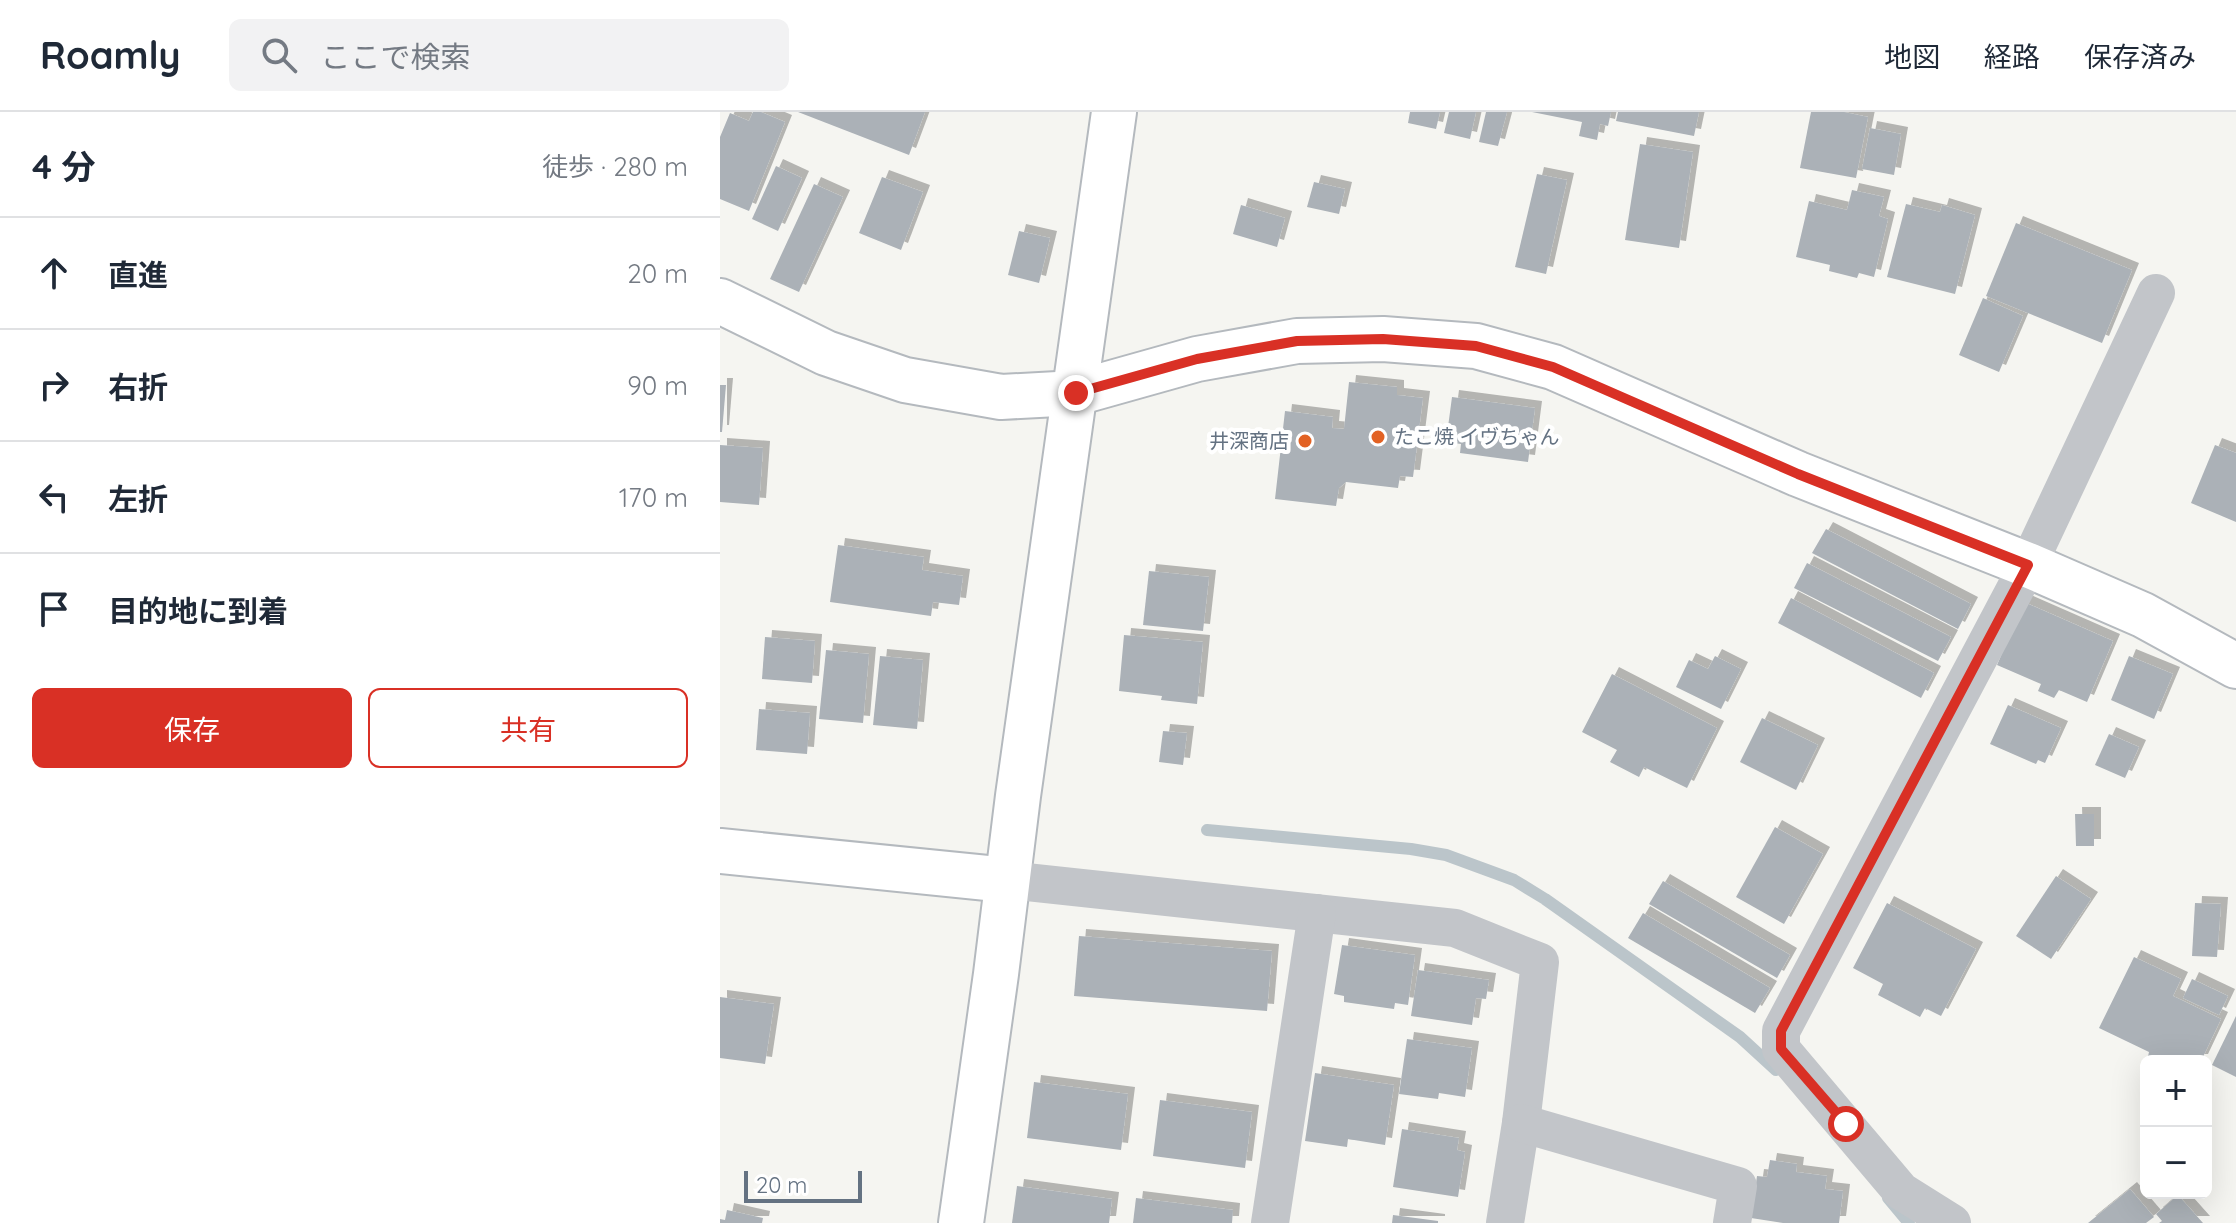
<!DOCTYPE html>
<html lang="ja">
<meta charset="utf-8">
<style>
body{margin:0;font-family:Quicksand,"Noto Sans JP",sans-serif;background:#f2f2f3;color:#1f2937}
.controls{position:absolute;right:24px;bottom:24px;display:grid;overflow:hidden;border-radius:12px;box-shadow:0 8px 32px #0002}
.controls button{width:72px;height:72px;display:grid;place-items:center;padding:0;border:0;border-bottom:2px solid #e0e1e3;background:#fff;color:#1f2937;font:40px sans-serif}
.scale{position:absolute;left:24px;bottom:20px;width:118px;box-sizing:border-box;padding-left:8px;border:4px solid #647282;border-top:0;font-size:22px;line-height:28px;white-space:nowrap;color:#647282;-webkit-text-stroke:6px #fff;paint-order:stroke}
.stop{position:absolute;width:24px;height:24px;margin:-18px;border:6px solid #d93025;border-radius:50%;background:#fff}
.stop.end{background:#d93025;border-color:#fff;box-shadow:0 2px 8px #0008}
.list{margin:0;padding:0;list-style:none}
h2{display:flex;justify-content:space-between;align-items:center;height:104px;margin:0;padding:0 32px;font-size:34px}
h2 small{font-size:26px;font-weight:400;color:#747a83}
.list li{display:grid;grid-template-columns:52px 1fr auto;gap:24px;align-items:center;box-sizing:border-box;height:112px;padding:0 32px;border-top:2px solid #e0e1e3}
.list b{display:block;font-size:30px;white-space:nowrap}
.list em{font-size:26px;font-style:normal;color:#747a83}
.actions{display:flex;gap:16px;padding:24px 32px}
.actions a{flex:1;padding:18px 0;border:2px solid #d93025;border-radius:12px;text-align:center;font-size:28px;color:#d93025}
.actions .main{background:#d93025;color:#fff}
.icon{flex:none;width:44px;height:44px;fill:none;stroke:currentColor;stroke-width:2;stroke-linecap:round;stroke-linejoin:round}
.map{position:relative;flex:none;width:1516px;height:1111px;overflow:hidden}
header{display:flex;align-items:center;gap:48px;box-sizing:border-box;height:112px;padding:0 40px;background:#fff;border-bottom:2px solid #e0e1e3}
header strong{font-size:38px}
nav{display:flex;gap:44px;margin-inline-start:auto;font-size:28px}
.search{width:560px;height:72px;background:#f2f2f3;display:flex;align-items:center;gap:20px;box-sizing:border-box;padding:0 28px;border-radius:12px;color:#747a83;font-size:30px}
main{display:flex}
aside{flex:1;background:#fff}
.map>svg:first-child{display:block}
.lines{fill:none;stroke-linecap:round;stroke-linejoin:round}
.stream{stroke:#bbc5ca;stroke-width:12}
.building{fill:#abb1b7;filter:url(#shadow)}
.secondary-casing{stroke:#b4b9be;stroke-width:48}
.street{stroke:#c2c5c9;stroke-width:38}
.secondary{stroke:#fff;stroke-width:44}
.route{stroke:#d93025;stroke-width:10}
.poi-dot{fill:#e26224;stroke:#fff;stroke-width:3}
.labels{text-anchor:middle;stroke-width:8;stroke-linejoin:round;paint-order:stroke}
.poi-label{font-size:20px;fill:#647282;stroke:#fff;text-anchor:start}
</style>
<header>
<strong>Roamly</strong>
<div class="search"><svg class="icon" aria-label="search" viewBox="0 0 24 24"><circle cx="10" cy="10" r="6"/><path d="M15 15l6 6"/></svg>ここで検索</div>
<nav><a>地図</a><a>経路</a><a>保存済み</a></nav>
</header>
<main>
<aside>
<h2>4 分<small>徒歩 · 280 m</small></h2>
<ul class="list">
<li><svg class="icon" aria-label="ahead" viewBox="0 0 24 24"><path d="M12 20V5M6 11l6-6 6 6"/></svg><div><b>直進</b></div><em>20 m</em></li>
<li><svg class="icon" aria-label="right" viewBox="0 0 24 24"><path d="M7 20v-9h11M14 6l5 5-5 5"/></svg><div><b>右折</b></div><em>90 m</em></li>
<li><svg class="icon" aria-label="left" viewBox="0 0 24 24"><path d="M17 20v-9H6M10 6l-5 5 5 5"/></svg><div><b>左折</b></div><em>170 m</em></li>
<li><svg class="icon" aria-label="arrive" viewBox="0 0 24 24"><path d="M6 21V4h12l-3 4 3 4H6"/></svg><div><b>目的地に到着</b></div></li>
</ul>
<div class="actions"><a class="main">保存</a><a>共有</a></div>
</aside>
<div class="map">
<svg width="1516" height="1111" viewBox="0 0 1516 1111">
<defs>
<filter id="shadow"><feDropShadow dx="7" dy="-7" stdDeviation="0" flood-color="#0004"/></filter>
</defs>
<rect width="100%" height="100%" fill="#f5f5f1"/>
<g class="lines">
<g class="stream">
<polyline points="487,718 691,737 726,743 794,768 825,787 1020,925 1056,958"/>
<polyline points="1168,1086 1189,1111"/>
</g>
</g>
<g class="building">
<polygon points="33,0 41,0 65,10 29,99 0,87 0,25 10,1 29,9"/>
<polygon points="78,0 205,0 189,43"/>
<polygon points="690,0 720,0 716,17 688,11"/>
<polygon points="729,0 756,0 750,27 724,21"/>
<polygon points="766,0 787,0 778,34 759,30"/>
<polygon points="812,0 891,0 888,14 880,12 877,28 859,24 862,10"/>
<polygon points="898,0 979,0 974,24 896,9"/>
<polygon points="1091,0 1124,0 1148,5 1136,66 1080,56"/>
<polygon points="1150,16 1181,22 1174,63 1142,57"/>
<polygon points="920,32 973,40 959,136 905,128"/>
<polygon points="56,54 82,66 58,119 32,107"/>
<polygon points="817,62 847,68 826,162 795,155"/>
<polygon points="162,65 203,80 181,138 139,121"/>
<polygon points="594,70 625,77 619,102 587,95"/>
<polygon points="94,72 123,85 79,180 50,167"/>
<polygon points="1132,78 1164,85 1159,104 1168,107 1154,165 1139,161 1137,166 1109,159 1110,153 1076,145 1089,89 1127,98"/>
<polygon points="1186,92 1220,100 1222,93 1255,103 1235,182 1167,165"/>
<polygon points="521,93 565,106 557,135 513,122"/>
<polygon points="1296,111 1412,158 1382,231 1266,184"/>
<polygon points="299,119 330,126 319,171 288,163"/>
<polygon points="1263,186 1303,204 1279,260 1239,243"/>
<polygon points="629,270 677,275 677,283 703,286 693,365 680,364 678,376 626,370 619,376 616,394 555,387 565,299 613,305 612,316 624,317"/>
<polygon points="0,273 6,273 2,320 0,320"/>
<polygon points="732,285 815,296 808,350 740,341 741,332 726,330"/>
<polygon points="0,333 43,336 39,393 0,390"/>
<polygon points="1495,333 1516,341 1516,410 1471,391"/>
<polygon points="1106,417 1251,492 1238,517 1092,441"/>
<polygon points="118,433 204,445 202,458 243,464 239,493 213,490 211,504 110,490"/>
<polygon points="1087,451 1231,525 1218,549 1074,476"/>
<polygon points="429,459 489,465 483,519 423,513"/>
<polygon points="1071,486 1214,561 1201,586 1058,511"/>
<polygon points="1304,490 1393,529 1367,590 1339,578 1334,586 1318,579 1321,572 1277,553"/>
<polygon points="404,523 483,530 477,592 441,588 442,584 399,579"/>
<polygon points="45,525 95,529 92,571 42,567"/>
<polygon points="106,538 149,542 143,611 99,607"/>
<polygon points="160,544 203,548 197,617 153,613"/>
<polygon points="995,544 1021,557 1001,597 956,575 969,548 988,557"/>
<polygon points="1409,544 1453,562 1434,607 1391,588"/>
<polygon points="892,562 997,616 967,676 924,655 919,665 890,650 897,638 862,620"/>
<polygon points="1288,593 1341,616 1325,651 1318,648 1316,652 1270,632"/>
<polygon points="39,597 90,601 87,642 36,638"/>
<polygon points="1042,606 1098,633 1076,678 1020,650"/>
<polygon points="443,619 467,621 463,653 439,650"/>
<polygon points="1389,622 1419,635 1405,666 1375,653"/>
<polygon points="1355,702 1374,702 1374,734 1356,734"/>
<polygon points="1055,715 1103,742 1064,812 1016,785"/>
<polygon points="1336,764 1371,787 1331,847 1296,824"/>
<polygon points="943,769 1070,843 1057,866 929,792"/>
<polygon points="1167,791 1256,837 1221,904 1205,896 1200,905 1158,883 1163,872 1133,856"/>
<polygon points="1475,791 1501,792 1497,845 1472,844"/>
<polygon points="923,801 1050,876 1035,901 908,826"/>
<polygon points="359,824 552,839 547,899 354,884"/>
<polygon points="622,833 695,843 688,893 675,891 674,897 624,890 624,884 614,882"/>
<polygon points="1414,845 1461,867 1453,884 1501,907 1481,949 1427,949 1429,940 1379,916"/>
<polygon points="698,858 769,868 766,887 756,886 752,913 691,904"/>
<polygon points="1472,867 1508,884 1499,903 1463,886"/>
<polygon points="0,885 54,892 45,952 0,946"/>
<polygon points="1516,904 1516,965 1492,953"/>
<polygon points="687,927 752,936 745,985 719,981 718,987 679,982"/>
<polygon points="595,961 674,973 665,1033 628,1027 627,1035 585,1029"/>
<polygon points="314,970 408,982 401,1038 307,1026"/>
<polygon points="440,988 532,1000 525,1056 433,1044"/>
<polygon points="682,1017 739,1026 737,1038 745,1040 738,1085 673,1075"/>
<polygon points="1050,1048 1077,1052 1076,1060 1107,1064 1105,1077 1123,1079 1119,1111 1063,1111 1031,1106 1037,1064 1047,1065"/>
<polygon points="297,1074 392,1087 389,1111 292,1111"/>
<polygon points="1410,1077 1434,1105 1426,1111 1368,1111"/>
<polygon points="1458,1083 1483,1111 1439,1111 1442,1109 1436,1102"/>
<polygon points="416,1086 513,1098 512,1111 413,1111"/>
<polygon points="7,1098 43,1106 42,1111 0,1111 0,1107 5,1108"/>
<polygon points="673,1103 718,1109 718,1111 672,1111"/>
</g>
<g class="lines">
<g class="secondary-casing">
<g id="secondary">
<polyline points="0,189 106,241 185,268 281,285 356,281 477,247 577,229 663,227 756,234 833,255 1078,362 1308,453 1423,503 1516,554"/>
<polyline points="0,739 287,768"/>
<polyline points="241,1111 276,862 298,684 394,0"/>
</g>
</g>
<g class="street">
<polyline points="287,768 735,816 820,850 801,1011 785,1111"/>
<polyline points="801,1011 1018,1074 1012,1111"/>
<polyline points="550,1111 597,801"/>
<polyline points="1232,1111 1181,1079 1061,937 1061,919 1308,453 1436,181"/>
</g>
<use href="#secondary" class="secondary"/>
</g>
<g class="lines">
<polyline class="route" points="356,281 477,247 577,229 663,227 756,234 833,255 1078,362 1308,453 1061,919 1061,937 1126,1012"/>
</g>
<g class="poi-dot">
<circle cx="658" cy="325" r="8"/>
<circle cx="585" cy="329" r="8"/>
</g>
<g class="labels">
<g class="poi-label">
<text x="674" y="332">たこ焼 イヴちゃん</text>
<text x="569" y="336" text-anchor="end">井深商店</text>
</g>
</g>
</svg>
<div class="controls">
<button>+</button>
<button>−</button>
</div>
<div class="scale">20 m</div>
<div class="stop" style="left:1126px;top:1012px"></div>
<div class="stop end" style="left:356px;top:281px"></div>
</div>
</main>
